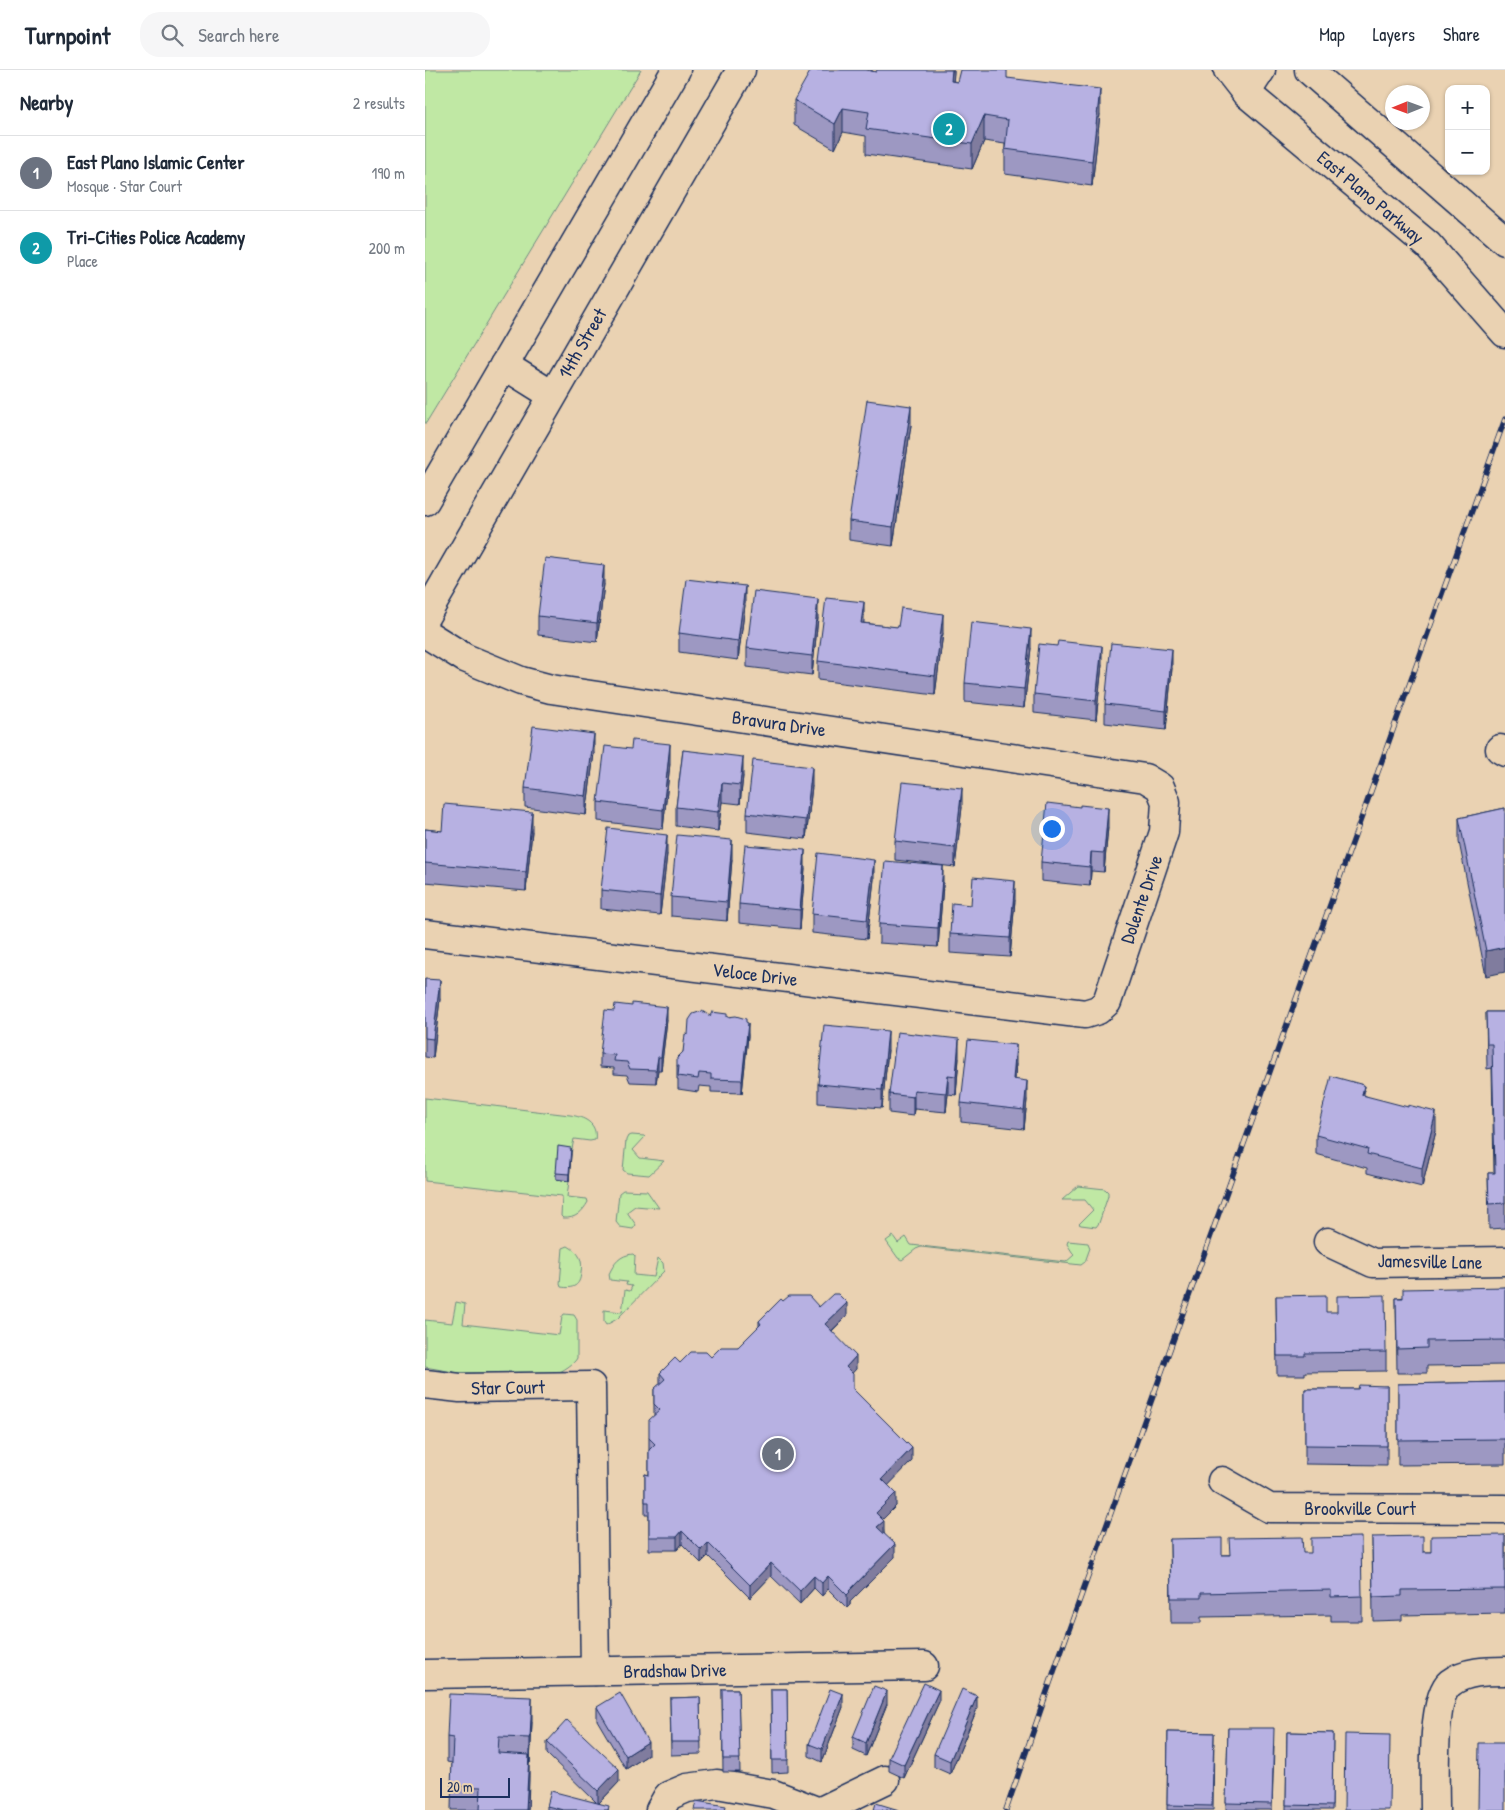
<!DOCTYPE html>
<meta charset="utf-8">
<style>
body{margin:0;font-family:"Patrick Hand",sans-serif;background:#f6f6f7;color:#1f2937}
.controls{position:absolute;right:15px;top:15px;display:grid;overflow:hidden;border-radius:10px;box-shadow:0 1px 4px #0004}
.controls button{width:45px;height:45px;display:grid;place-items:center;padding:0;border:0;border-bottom:1px solid #e0e1e3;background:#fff;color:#1f2937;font:25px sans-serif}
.compass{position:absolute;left:960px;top:15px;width:45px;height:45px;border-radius:50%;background:#fff;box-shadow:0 1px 4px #0004;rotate:269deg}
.scale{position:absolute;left:15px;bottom:12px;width:70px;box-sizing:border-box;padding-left:5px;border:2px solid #1b2f5e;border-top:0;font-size:14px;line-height:18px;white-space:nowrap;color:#1b2f5e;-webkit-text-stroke:4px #ead2b2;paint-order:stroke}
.you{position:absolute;left:626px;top:758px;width:18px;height:18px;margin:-12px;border:4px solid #fff;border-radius:50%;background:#1a73e8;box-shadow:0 0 0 8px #1a73e833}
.badge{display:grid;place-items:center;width:32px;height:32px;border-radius:50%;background:#ea580c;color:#fff;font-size:16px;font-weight:700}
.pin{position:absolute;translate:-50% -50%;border:2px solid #fff;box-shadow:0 1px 5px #0006}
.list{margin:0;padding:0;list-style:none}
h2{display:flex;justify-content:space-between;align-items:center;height:65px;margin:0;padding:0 20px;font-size:21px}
h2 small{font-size:16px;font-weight:400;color:#747a83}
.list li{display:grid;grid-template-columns:32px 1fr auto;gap:15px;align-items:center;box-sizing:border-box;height:75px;padding:0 20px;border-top:1px solid #e0e1e3}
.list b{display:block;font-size:19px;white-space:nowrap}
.list p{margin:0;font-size:16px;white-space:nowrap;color:#747a83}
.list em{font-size:16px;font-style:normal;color:#747a83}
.icon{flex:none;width:28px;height:28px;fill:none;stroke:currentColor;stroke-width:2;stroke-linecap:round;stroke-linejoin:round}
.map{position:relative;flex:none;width:1080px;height:1740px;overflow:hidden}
header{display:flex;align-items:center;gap:30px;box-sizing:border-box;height:70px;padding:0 25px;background:#fff;border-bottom:1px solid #e0e1e3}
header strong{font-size:24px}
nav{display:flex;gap:28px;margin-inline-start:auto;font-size:18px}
.search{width:350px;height:45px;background:#f6f6f7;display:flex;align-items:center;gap:12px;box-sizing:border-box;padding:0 18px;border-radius:20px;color:#747a83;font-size:19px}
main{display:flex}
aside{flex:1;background:#fff}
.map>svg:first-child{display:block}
.green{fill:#c0e8a4;stroke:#6e8c81}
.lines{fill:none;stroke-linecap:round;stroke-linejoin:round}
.minor-casing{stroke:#1b2f5e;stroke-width:31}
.secondary-casing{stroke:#1b2f5e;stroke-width:31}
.primary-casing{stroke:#1b2f5e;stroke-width:31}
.minor{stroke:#ead2b2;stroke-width:28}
.secondary{stroke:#ead2b2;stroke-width:28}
.primary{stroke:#ead2b2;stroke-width:28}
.rail-casing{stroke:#1b2f5e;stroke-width:5.5}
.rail{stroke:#ead2b2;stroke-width:4;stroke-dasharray:11;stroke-linecap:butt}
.wall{fill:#9d98c2;stroke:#1b2f5e}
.shaded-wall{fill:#807c9e;stroke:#1b2f5e}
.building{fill:#b7b1e2;stroke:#1b2f5e}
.labels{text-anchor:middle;stroke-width:4;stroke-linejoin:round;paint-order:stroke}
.street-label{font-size:19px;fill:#1b2f5e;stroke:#ead2b2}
</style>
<header>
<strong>Turnpoint</strong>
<div class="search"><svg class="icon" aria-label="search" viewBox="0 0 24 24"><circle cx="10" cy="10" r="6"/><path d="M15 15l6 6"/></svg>Search here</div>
<nav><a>Map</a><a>Layers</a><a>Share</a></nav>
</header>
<main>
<aside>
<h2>Nearby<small>2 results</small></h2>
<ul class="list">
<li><span class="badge" style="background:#6b7280">1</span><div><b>East Plano Islamic Center</b><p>Mosque · Star Court</p></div><em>190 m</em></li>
<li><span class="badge" style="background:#0f9aa8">2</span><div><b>Tri-Cities Police Academy</b><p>Place</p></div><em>200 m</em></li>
</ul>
</aside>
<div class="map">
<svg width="1080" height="1740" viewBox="0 0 1080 1740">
<rect width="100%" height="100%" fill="#ead2b2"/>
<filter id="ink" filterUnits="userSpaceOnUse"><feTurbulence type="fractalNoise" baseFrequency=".02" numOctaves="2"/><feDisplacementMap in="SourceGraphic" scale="10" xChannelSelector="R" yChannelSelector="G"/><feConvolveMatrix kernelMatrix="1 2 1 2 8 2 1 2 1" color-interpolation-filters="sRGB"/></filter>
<g filter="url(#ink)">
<g class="green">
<polygon points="0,0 216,0 1,353 0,353"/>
<path d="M0,1028L145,1045C159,1047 173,1053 170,1070L165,1071L149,1069L146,1084L134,1083L131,1109L144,1111L142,1127L162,1129L163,1132C157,1142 151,1149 138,1148L136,1146L137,1126L0,1111Z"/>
<polygon points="207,1065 219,1066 220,1067 208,1080 215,1088 239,1091 224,1105 202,1103 198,1100 201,1070 203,1066"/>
<polygon points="653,1116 680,1119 683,1122 683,1126 674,1153 671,1157 656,1155 654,1154 668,1140 660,1130 637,1130"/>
<polygon points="198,1120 222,1121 234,1138 210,1136 202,1142 211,1155 208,1159 195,1157 191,1152 194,1123"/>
<polygon points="468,1166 473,1173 481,1167 486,1175 641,1192 649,1185 642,1174 643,1171 663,1173 665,1178 660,1192 656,1195 496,1177 491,1179 477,1190 473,1188 461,1171"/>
<path d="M143,1176C155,1183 158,1190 156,1203C155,1216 148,1219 136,1217L135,1214L138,1178Z"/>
<path d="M208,1184L210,1186L209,1205L229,1207L233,1188L238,1193L239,1201L192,1249L181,1255L179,1252V1240L197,1242L200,1220L205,1221L207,1216L201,1215L202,1212L185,1210L184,1204C189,1193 195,1185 208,1184Z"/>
<path d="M31,1232L40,1234L38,1254L134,1265L137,1247L139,1244L149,1245L152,1250V1288C150,1293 137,1302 131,1303H34L0,1297V1250L27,1253Z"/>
</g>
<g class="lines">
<g class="minor-casing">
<g id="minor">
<polyline points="0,563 40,588 96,611 126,619 720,708 735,717 741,732 739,762 682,932 673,940 660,944 0,864"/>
<polyline points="1075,679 1080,682"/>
<polyline points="903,1172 948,1193 1080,1191"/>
<polyline points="0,1314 35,1318 166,1316 170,1601"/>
<polyline points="797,1411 844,1438 1080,1439"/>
<polyline points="0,1604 499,1596"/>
<polyline points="235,1740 243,1726 262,1718 292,1714 348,1724 389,1740"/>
<polyline points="398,1740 460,1710"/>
<path d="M1010,1740C1010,1715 1006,1628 1025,1613C1040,1601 1062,1601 1080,1601"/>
</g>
</g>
<g class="secondary-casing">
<g id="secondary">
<polyline points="79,295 127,325"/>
<polyline points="0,431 251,0"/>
<polyline points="0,547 316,0"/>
</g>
</g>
<g class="primary-casing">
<g id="primary">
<polyline points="803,0 821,23 1003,175 1080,263"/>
<polyline points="884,0 1080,171"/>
<polyline points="821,23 836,0"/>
</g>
</g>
<use href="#minor" class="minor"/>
<use href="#secondary" class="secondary"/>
<use href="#primary" class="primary"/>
<g class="rail-casing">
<polyline id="rail" points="581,1740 633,1590 1080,349"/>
</g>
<use href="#rail" class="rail"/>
</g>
<g class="wall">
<polygon points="447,0 447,1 451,2 529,0 528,11 532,12 582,8 675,44 667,116 580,104 580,74 559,71 547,99 441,84 441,66 418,62 410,79 369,55 369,30"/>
<polygon points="486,355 468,476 424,470 424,451"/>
<polygon points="179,514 172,572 113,565 113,546"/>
<polygon points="320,535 313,590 254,582 254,563"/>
<polygon points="393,548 387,605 322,597 322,578"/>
<polygon points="438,553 518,563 510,625 393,610 393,591"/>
<polygon points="632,576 677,595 671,650 609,643 609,624"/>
<polygon points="606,578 599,638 540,632 540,613"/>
<polygon points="747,598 741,660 680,653 680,634"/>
<polygon points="258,680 318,706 315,734 297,732 293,761 251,756 251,737"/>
<polygon points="169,683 161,745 100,737 100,718"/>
<polygon points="245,693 238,759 173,751 173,732"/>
<polygon points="387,716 381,769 322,762 322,743"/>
<polygon points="537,737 530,797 470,790 470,771"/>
<polygon points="655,737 683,757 679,802 666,801 665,816 616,811 616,792"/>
<polygon points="1080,738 1061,906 1034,772 1034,748"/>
<polygon points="0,759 17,761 107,761 101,821 0,812"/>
<polygon points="242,784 235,845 176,839 176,820"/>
<polygon points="307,789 302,851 246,846 246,827"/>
<polygon points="380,799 375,859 314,853 314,834"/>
<polygon points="449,809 442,869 387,863 387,844"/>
<polygon points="518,815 513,877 454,873 454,854"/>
<polygon points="590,830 585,887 525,883 525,864 546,835"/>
<polygon points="0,909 15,929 8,988 0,987"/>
<polygon points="189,941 242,950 236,1000 233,1000 231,1013 205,1012 202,1005 189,1004 189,998 175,997 175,984"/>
<polygon points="1061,942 1080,942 1080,1158 1064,1159 1063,1103 1069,1103 1067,998 1062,999"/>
<polygon points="285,946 302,947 321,952 323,966 317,1023 286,1022 286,1017 274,1016 273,1022 253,1019 253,1009 252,1009 252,996 258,982 263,965"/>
<polygon points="463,980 457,1038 393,1033 393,1014"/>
<polygon points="534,988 531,1025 523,1024 521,1042 489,1039 488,1046 464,1043 464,1024"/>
<polygon points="591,994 590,1009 602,1030 599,1059 536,1052 536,1033"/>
<polygon points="939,1025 1011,1061 997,1117 942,1103 942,1098 891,1084 891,1065"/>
<polygon points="146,1084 144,1111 131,1109 131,1103"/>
<polygon points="1080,1217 1080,1295 1002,1296 1002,1303 972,1303 971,1228"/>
<polygon points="851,1226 901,1242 961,1282 961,1301 880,1302 880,1305 852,1305"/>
<polygon points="358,1231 394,1237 422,1246 407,1261 431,1299 427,1303 428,1320 487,1391 463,1415 471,1436 457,1450 459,1463 470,1487 425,1532 425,1535 422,1538 403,1519 397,1526 389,1518 375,1534 346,1506 325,1528 283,1486 276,1493 257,1474 252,1480 224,1480 224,1445 220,1445 220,1404 224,1405 224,1368 229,1345 229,1319 235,1314 235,1303 255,1293 286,1287 313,1277 334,1256 334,1251"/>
<polygon points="1080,1312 1080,1394 973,1395 973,1314"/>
<polygon points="962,1316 962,1395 880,1394 880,1319 933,1319"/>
<polygon points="1080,1465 1080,1543 977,1545 977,1550 948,1551 947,1467 998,1482 1006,1482"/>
<polygon points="745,1469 797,1485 878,1483 937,1526 937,1551 906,1551 906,1545 776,1547 776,1553 746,1553"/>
<polygon points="297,1619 313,1619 315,1702 298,1702"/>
<polygon points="346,1619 362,1619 363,1702 347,1703"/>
<polygon points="275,1627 276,1684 246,1685 245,1628"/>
<polygon points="514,1632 479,1708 464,1701 464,1688"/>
<polygon points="462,1634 441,1686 428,1680 428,1667"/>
<polygon points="172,1637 223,1685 201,1699 172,1650"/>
<polygon points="418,1637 397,1692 384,1686 384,1674"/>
<polygon points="552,1639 525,1704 509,1697 509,1684"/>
<polygon points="107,1652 105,1693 104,1693 103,1740 26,1740 27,1693 22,1692 22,1667"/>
<polygon points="803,1658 849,1677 847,1740 801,1740"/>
<polygon points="743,1662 789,1663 788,1740 742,1740"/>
<polygon points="862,1662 908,1663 907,1740 861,1740"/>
<polygon points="122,1672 194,1712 174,1733 184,1740 122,1740 122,1736 171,1732 122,1684"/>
</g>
<g class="shaded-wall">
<polygon points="527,0 529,0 529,3 526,35 526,11"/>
<polygon points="675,19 675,44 667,116 667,91"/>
<polygon points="418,38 418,62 410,79 410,54"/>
<polygon points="559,46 559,71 547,99 547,74"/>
<polygon points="486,336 486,355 468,476 468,457"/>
<polygon points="179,495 179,514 172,572 172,553"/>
<polygon points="320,516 320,535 313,590 313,571"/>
<polygon points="393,529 393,548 387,605 387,586"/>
<polygon points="439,532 439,551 436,572 436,553"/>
<polygon points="518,544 518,563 510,625 510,606"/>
<polygon points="606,559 606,578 599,638 599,619"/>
<polygon points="677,576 677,595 671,650 671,631"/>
<polygon points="747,579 747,598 741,660 741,641"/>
<polygon points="169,664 169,683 161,745 161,726"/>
<polygon points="245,674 245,693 238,759 238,740"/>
<polygon points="318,687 318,706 315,734 315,715"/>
<polygon points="387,697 387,716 381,769 381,750"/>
<polygon points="297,713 297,732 293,761 293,742"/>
<polygon points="537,718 537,737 530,797 530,778"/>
<polygon points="683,738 683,757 679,802 679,783"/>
<polygon points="107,742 107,761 101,821 101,802"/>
<polygon points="242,765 242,784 235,845 235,826"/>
<polygon points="307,770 307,789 302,851 302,832"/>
<polygon points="380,780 380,799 375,859 375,840"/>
<polygon points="666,782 666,801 665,816 665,797"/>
<polygon points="449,790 449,809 442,869 442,850"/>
<polygon points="518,796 518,815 513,877 513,858"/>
<polygon points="590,811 590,830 585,887 585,868"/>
<polygon points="1080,877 1080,902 1061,906 1061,881"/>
<polygon points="15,910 15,929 8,988 8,969"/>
<polygon points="242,937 242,950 236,1000 236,987"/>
<polygon points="323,953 323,966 317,1023 317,1010"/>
<polygon points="463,961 463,980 457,1038 457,1020"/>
<polygon points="534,969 534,988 531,1025 531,1006"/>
<polygon points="591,975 591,994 588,1028 588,1009"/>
<polygon points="233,987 233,1000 231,1013 231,1000"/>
<polygon points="523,1005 523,1024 521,1042 521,1023"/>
<polygon points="602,1011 602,1030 599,1059 599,1040"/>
<polygon points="939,1015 939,1034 937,1025"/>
<polygon points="489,1020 489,1039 488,1046 488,1027"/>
<polygon points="1011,1042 1011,1061 997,1117 997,1098"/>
<polygon points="146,1078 146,1084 144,1111 144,1104"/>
<polygon points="422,1233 422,1246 400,1267 400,1254"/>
<polygon points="431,1286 431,1299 421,1310 421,1297"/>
<polygon points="487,1378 487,1391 457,1422 457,1409"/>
<polygon points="471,1423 471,1436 451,1456 451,1443"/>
<polygon points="459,1451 459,1464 452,1457"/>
<polygon points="257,1461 257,1474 252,1480 252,1467"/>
<polygon points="283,1473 283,1486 276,1493 276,1480"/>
<polygon points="470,1474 470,1487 425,1532 425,1535 422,1538 422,1525 424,1521"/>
<polygon points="346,1493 346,1506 325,1528 325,1515"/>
<polygon points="389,1506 389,1518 375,1534 375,1521"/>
<polygon points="403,1506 403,1519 397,1526 397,1513"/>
<polygon points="514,1620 514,1632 479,1708 479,1695"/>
<polygon points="462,1621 462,1634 441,1686 441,1673"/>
<polygon points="418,1624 418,1637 397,1692 397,1679"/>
<polygon points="552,1626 552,1639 525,1704 525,1691"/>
<polygon points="107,1627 107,1652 105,1693 105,1668"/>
<polygon points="223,1672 223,1685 201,1699 201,1686"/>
<polygon points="104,1685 104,1710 103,1740 101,1740"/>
<polygon points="194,1699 194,1712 173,1734 173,1721"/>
</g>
<g class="building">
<polygon points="386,0 441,0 451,2 452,0 527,0 526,11 532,12 535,0 582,0 582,8 675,19 667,91 580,79 583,50 559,46 547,74 441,59 444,42 418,38 410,54 369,30"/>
<polygon points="442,330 486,336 468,457 424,451"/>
<polygon points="120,488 179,495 172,553 113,546"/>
<polygon points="261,509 320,516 313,571 254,563"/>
<polygon points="329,521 393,529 387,586 322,578"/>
<polygon points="401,528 439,532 436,553 473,557 476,538 518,544 510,606 393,591"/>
<polygon points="546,552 606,559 599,619 540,613"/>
<polygon points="633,571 677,576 671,631 609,624 614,574 632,576"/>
<polygon points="686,573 747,579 741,641 680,634"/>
<polygon points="108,656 169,664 161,726 100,718"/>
<polygon points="207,670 245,674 238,740 173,732 180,676 206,679"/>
<polygon points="258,680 318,687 315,715 297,713 293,742 251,737"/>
<polygon points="328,690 387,697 381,750 322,743"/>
<polygon points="477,712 537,718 530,778 470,771"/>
<polygon points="622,733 655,737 655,735 683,738 679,783 666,782 665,797 616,792"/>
<polygon points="19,734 107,742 101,802 0,793 0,759 17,761"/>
<polygon points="1080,738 1080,877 1061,881 1034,748"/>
<polygon points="183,758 242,765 235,826 176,820"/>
<polygon points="252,765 307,770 302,832 246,827"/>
<polygon points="320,775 380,780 375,840 314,834"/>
<polygon points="393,783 449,790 442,850 387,844"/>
<polygon points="460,791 518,796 513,858 454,854"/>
<polygon points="548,807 590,811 585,868 525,864 527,833 546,835"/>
<polygon points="0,909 15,910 8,969 0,968"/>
<polygon points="207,933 242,937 236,987 233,987 231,1000 205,999 202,992 189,991 190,985 175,984 180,940 189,941 190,934 207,936"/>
<polygon points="277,941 285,946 287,942 302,944 302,947 311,946 321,949 321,952 323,953 317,1010 286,1009 286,1004 274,1003 273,1009 253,1006 254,996 252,996 252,988 258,982 260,964 263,965 264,950 268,944"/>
<polygon points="1061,942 1080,942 1080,1133 1064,1134 1063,1103 1070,1103 1067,974 1062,974"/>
<polygon points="399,955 463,961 457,1020 393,1014"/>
<polygon points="472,962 534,969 531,1006 523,1005 521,1023 489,1020 488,1027 464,1024"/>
<polygon points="543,970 591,975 588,1009 602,1011 599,1040 536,1033"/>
<polygon points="906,1006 939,1015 937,1025 983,1037 983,1035 1011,1042 997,1098 942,1084 943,1079 891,1065"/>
<polygon points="133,1076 146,1078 144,1104 131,1103"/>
<polygon points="1080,1217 1080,1270 1002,1271 1002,1278 972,1279 971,1228 978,1228 978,1219"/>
<polygon points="408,1224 413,1224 422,1233 400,1254 431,1286 421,1297 428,1304 428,1319 487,1378 457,1409 471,1423 451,1443 459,1451 452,1457 470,1474 424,1521 425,1522 422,1525 403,1506 397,1513 389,1506 375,1521 346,1493 325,1515 283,1473 276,1480 257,1461 252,1467 224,1467 224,1432 220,1432 220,1404 224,1405 224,1380 230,1374 224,1368 224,1350 235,1340 229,1334 229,1319 240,1309 235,1303 250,1288 255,1293 266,1282 281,1282 286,1287 296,1277 313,1277 336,1254 334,1251 356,1229 358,1231 364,1226 384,1226 394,1237"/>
<polygon points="901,1225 901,1242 912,1242 912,1226 960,1225 961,1282 880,1283 880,1286 852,1286 851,1226"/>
<polygon points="1080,1312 1080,1369 973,1370 973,1314"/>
<polygon points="934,1315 962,1316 962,1376 880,1375 880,1319 933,1319"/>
<polygon points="1080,1465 1080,1519 977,1520 977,1526 948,1527 947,1467 998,1466 998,1482 1006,1482 1006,1466"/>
<polygon points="877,1467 878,1483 886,1483 886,1468 936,1467 937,1526 906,1527 906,1520 776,1523 776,1528 746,1528 745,1469 797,1468 797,1485 805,1485 804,1468"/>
<polygon points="499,1613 514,1620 479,1695 464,1688"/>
<polygon points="449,1616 462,1621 441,1673 428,1667"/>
<polygon points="297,1619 313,1619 315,1689 298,1689"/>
<polygon points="346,1619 362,1619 363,1690 347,1690"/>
<polygon points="405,1619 418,1624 397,1679 384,1674"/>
<polygon points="537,1619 552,1626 525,1691 509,1684"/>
<polygon points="195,1623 223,1672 201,1686 172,1637"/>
<polygon points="24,1624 107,1627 105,1668 74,1667 73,1683 104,1685 101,1740 55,1740 56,1717 26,1716 28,1668 22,1667"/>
<polygon points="275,1627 276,1672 246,1672 245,1628"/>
<polygon points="142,1650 194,1699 173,1721 122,1672"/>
<polygon points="803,1658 849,1658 847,1734 801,1733"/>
<polygon points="743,1662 789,1663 787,1736 742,1735"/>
<polygon points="862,1662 908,1663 907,1736 861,1735"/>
<polygon points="920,1664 965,1665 964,1740 919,1740"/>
<polygon points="1054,1673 1080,1673 1080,1740 1053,1740"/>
<polygon points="126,1721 184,1736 183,1740 138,1740 122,1736"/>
<polygon points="271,1731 301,1736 300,1740 269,1740"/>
<polygon points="451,1733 474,1740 449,1740"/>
</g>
</g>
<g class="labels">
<g class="street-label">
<text transform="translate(946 127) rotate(40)" y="7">East Plano Parkway</text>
<text transform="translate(157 273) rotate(-60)" y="7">14th Street</text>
<text transform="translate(354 653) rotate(8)" y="7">Bravura Drive</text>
<text transform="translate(716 829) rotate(-71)" y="7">Dolente Drive</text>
<text transform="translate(330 904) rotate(7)" y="7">Veloce Drive</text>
<text transform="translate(1005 1191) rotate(1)" y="7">Jamesville Lane</text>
<text transform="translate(83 1317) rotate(-1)" y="7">Star Court</text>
<text x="935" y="1445">Brookville Court</text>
<text transform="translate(250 1600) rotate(-1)" y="7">Bradshaw Drive</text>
</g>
</g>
</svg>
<div class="controls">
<button>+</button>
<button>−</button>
</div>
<svg class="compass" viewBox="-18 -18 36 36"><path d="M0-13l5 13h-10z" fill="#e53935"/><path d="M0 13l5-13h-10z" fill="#747a83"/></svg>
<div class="scale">20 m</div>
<div class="you"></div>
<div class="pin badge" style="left:353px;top:1384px;background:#6b7280">1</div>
<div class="pin badge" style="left:524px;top:59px;background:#0f9aa8">2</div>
</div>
</main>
